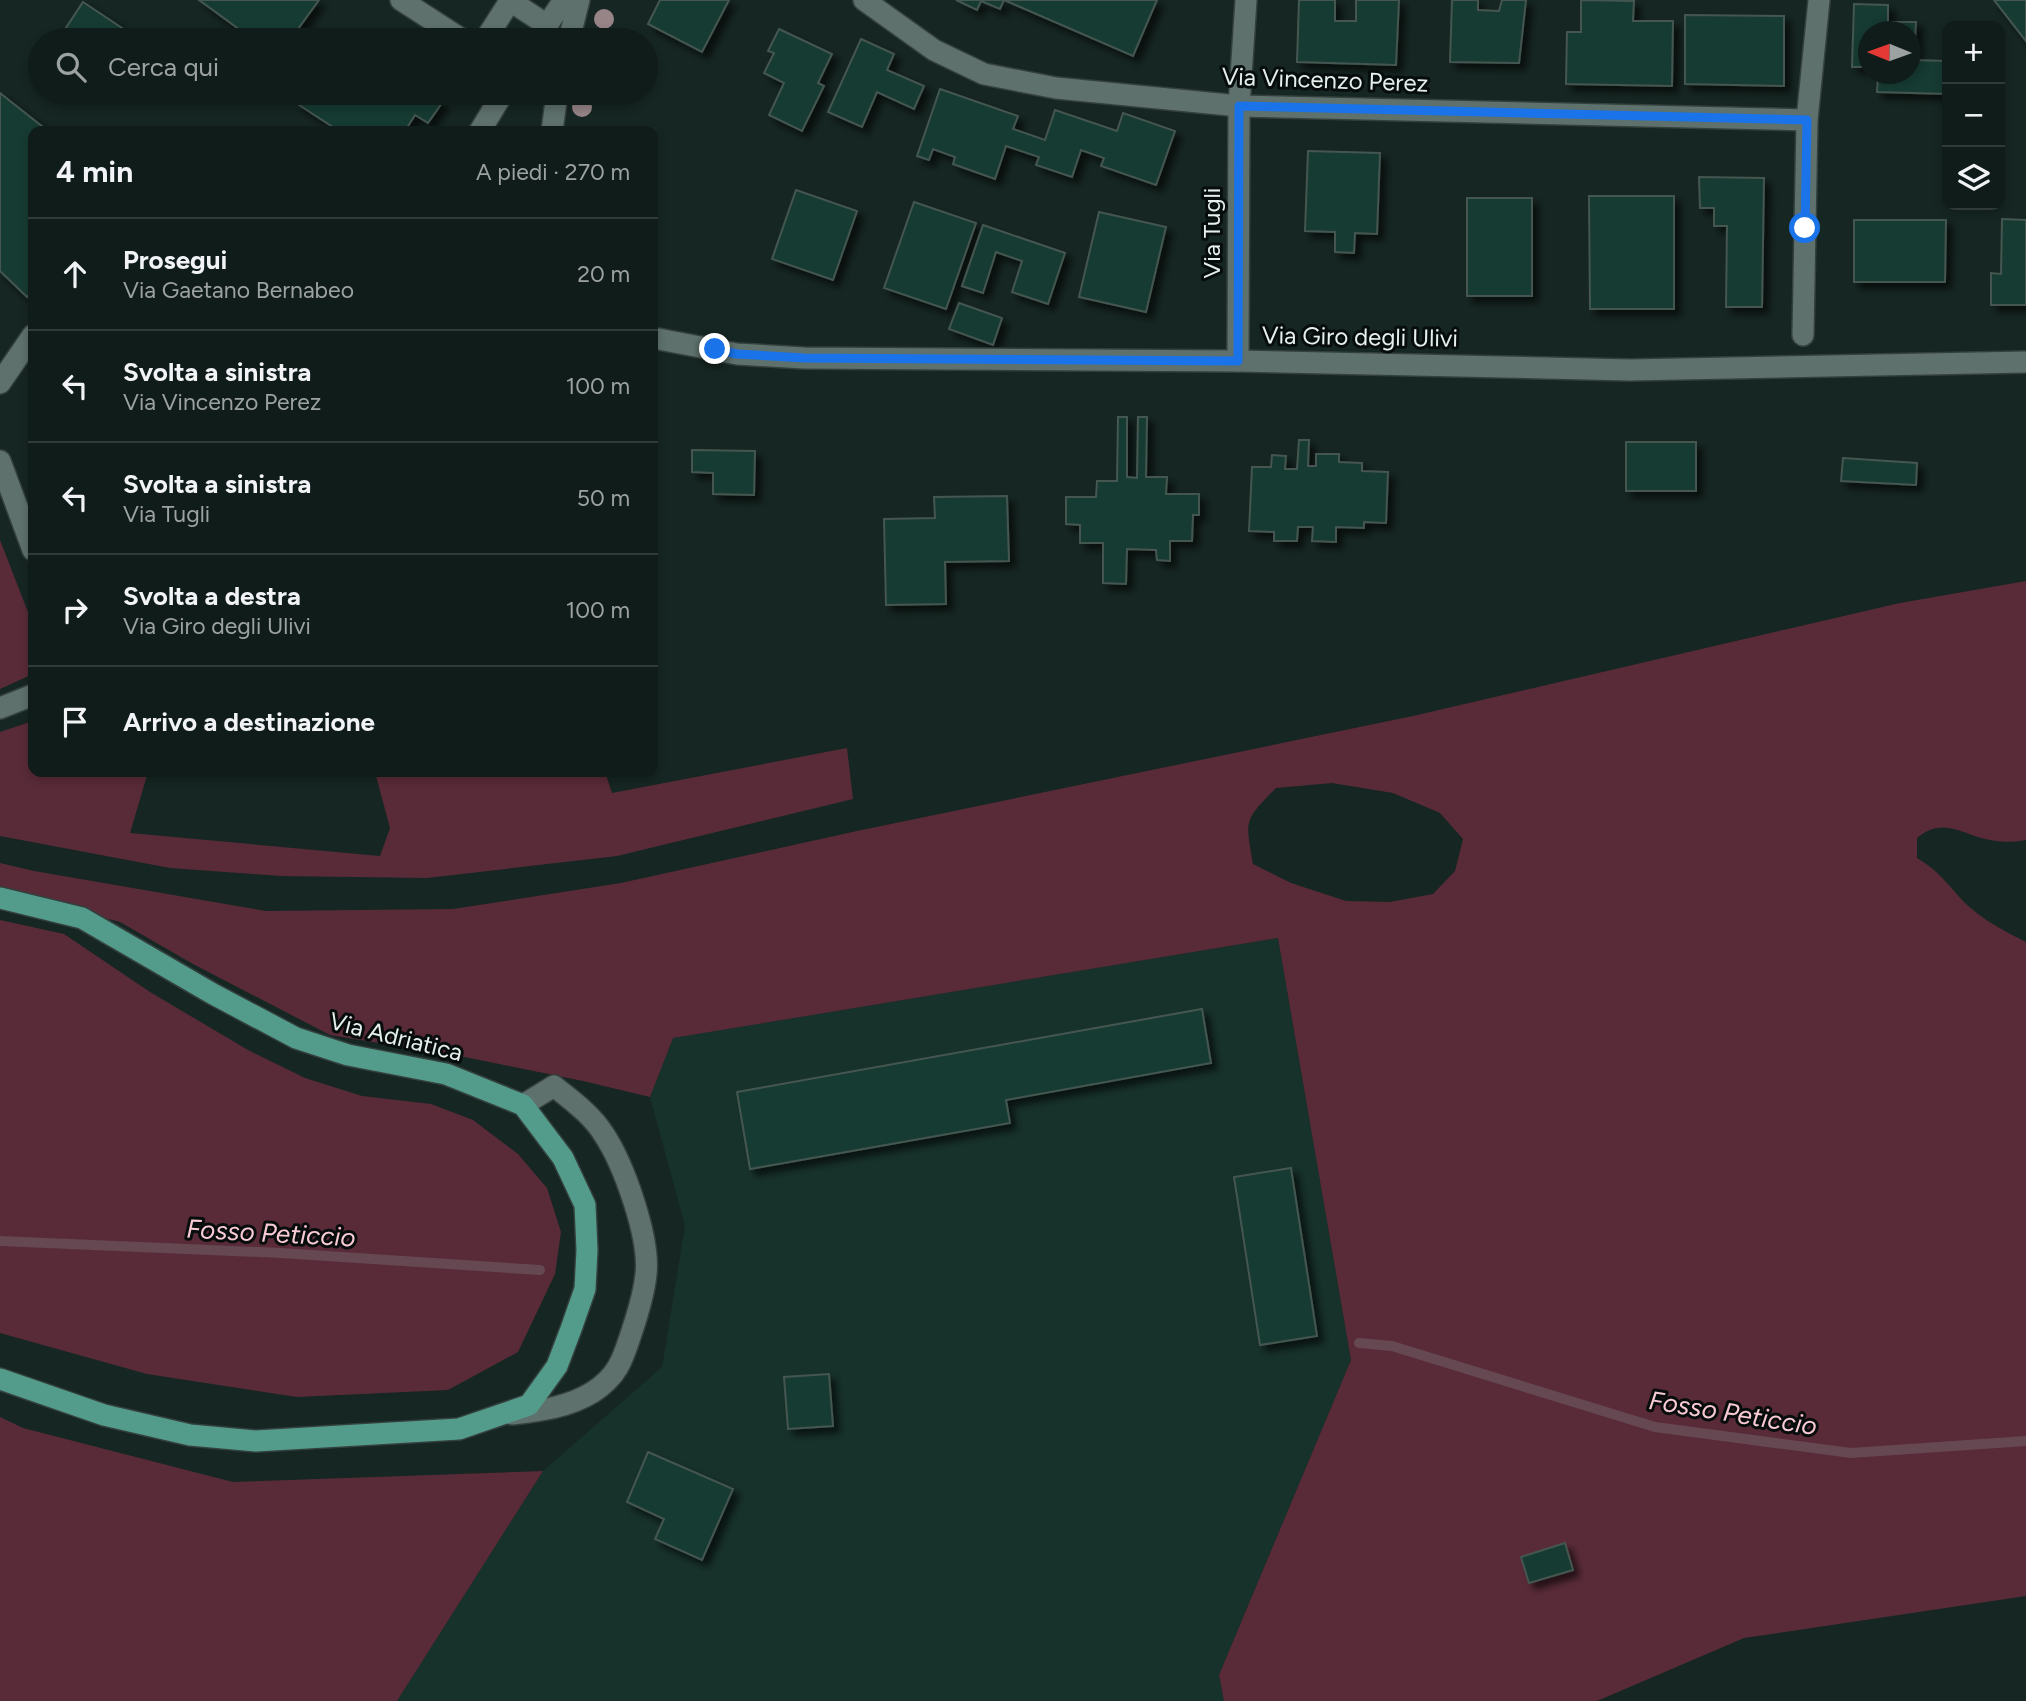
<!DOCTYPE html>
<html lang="it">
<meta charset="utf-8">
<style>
body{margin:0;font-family:Figtree,sans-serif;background:#192523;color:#f1f3f6}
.controls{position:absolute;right:21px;top:21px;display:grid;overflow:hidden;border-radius:14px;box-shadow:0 4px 10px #0003}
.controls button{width:63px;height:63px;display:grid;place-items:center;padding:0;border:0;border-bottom:2px solid #303a39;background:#101c1a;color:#f1f3f6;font:35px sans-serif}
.compass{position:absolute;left:1858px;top:21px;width:63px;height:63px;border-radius:50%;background:#101c1a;box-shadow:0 4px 10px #0003;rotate:271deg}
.stop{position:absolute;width:21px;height:21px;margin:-16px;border:5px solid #1a73e8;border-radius:50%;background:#fff}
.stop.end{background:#1a73e8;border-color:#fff;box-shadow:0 2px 7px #0008}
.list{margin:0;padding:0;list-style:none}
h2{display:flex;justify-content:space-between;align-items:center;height:91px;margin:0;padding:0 28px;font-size:30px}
h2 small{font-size:23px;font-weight:400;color:#9ca1a2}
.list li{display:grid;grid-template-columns:46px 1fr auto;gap:21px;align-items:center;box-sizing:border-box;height:112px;padding:0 28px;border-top:2px solid #303a39}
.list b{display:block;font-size:26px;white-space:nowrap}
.list p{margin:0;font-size:23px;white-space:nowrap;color:#9ca1a2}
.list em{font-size:23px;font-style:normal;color:#9ca1a2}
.icon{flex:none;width:38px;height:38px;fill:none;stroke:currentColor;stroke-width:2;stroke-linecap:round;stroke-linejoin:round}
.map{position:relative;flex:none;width:2026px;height:1701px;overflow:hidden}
.search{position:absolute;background:#101c1a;box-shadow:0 4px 10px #0003;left:28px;top:28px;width:630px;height:77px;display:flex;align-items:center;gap:18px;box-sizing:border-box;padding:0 24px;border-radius:38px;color:#9ca1a2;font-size:26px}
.panel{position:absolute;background:#101c1a;box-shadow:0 4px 10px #0003;left:28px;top:126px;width:630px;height:651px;border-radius:14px}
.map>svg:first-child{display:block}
.built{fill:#17312b;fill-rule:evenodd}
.green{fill:#592b38;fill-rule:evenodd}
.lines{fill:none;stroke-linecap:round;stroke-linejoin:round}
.stream{stroke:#654851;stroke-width:10}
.building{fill:#183a32;stroke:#445651;stroke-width:2;filter:url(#shadow)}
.minor-casing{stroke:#34403d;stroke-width:24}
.major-casing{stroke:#34403d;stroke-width:24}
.minor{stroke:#5e716c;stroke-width:21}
.major{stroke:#539c8c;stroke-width:21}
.tree{fill:#968487}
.route{stroke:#1a73e8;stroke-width:9}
.labels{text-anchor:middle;stroke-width:6;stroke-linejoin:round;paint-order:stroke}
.street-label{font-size:24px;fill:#e5efec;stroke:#070d0c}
.water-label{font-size:26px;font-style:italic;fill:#facbd5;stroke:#070d0c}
</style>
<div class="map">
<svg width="2026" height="1701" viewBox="0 0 2026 1701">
<defs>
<filter id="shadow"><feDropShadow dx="6" dy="6" stdDeviation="3.5" flood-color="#0009"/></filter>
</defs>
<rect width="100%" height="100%" fill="#162622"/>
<path class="built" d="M1278,938L1351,1360L1219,1675L1224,1701H397L543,1471L662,1367L685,1226L650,1097L672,1038ZM1202,1010L1211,1063L1006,1100L1009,1123L750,1169L738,1092ZM829,1374L833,1426L788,1429L784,1377ZM648,1452L733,1490L702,1560L655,1540L664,1519L627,1502Z"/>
<g class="green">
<polygon points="0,540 33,625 33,674 0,689"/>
<path d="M2026,581V840C2012,843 1995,842 1981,838C1956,830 1940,819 1917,838V858C1938,870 1948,885 1965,903C1983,920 2004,931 2026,942V1596L1744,1638L1597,1701H1224L1219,1675L1351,1360L1278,938L673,1038L650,1097L583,1081L465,1057L330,1035L193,964L120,922L0,891V863L34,871L266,911L453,909L621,883L857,831L1413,716L1900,603ZM1332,783L1393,793L1440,813L1463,839L1455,871L1433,894L1390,902L1346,901L1291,883L1253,864C1245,819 1244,821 1276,788Z"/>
<polygon points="33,721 33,772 148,772 130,833 380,856 390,828 375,772 605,772 612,793 847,748 853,799 617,856 427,878 281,876 170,868 0,836 0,732"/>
<polygon points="0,920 64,934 150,992 248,1050 305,1078 362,1096 431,1104 473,1120 518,1154 547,1188 561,1232 555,1274 518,1352 448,1390 297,1397 147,1374 0,1333"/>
<polygon points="0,1417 23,1428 233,1482 543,1471 397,1701 0,1701"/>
</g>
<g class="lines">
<g class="stream">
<polyline points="0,1241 281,1253 540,1270"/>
<polyline points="1359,1343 1392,1346 1655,1427 1851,1453 2026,1441"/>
</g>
</g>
<g class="building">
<polygon points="199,0 319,0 290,40 274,40 261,31 254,40"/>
<polygon points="660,0 729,0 702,52 648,24"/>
<polygon points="956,0 1004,0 1000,9 981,1 977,10"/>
<polygon points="1004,0 1157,0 1133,56"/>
<polygon points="1299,0 1335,0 1335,21 1356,21 1356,0 1399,0 1396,65 1297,62"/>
<polygon points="1452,0 1478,0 1478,10 1499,11 1502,0 1526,0 1519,63 1450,62"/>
<polygon points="1581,0 1634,1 1633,21 1673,21 1672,86 1566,84 1567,32 1581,32"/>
<polygon points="1994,0 2026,0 2026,41"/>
<polygon points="83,2 140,40 58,40"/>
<polygon points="1854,4 1888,5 1888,22 1916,22 1914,60 1947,61 1947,94 1877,92 1878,74 1910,74 1910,32 1868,32 1868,67 1852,67"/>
<polygon points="1685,15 1784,16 1784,86 1685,84"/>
<polygon points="779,29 832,54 818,83 824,86 802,131 769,115 784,83 764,73 774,53 768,51"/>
<polygon points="861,39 894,54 887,70 924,86 914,109 877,92 862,127 828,112"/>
<polygon points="940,89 1018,116 1013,129 1045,140 1055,110 1117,131 1123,113 1175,131 1156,185 1101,166 1104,158 1081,150 1072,177 1036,165 1039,157 1006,146 995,179 953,164 955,157 933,149 929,160 917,156"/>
<polygon points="0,93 48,131 33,131 33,289 27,297 0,271"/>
<polygon points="303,93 427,93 442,103 428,123 415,115 405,131 339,131 296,103"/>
<polygon points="1308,151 1380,153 1377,234 1355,233 1354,253 1335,252 1335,232 1305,231"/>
<polygon points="1699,177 1764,178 1762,307 1726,307 1727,226 1714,226 1714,208 1700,208"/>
<polygon points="796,190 857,211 833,280 772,259"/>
<polygon points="1589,196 1674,196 1674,309 1590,309"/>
<rect x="1467" y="198" width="65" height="98"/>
<polygon points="914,202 976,223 946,309 884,288"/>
<polygon points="1099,212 1166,227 1146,312 1079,297"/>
<polygon points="2002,219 2026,220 2026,305 1991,305 1991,273 2001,274"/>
<polygon points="1854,220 1946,220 1945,282 1854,282"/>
<polygon points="983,225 1065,253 1048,304 1012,292 1022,261 996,252 983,293 962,286"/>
<polygon points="959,303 1002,318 993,345 949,329"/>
<polygon points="1118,417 1127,417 1127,477 1137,478 1138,417 1147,417 1146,477 1167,477 1166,494 1199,494 1199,515 1193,515 1192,541 1170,541 1170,561 1157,560 1156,550 1127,549 1126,584 1103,583 1103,543 1080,543 1080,525 1066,524 1066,497 1096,497 1097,481 1117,481"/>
<polygon points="1299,440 1309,440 1308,466 1316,466 1316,454 1339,454 1339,462 1362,463 1362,471 1388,472 1386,523 1364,522 1364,528 1336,527 1336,542 1312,541 1313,527 1298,527 1297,541 1274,541 1274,532 1249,531 1252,467 1271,467 1272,455 1286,456 1285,469 1297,469"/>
<rect x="1626" y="442" width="70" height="49"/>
<polygon points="692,450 755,451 754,495 713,494 713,473 692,472"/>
<polygon points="1843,458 1917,463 1916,485 1841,481"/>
<polygon points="1007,496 1009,561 945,562 946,604 886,605 884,519 935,518 934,497"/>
<polygon points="1202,1009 1211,1063 1006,1100 1010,1123 750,1169 737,1092"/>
<polygon points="1291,1168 1317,1336 1260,1345 1234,1177"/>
<polygon points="829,1374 833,1426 788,1429 784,1377"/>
<polygon points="648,1452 733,1489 702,1560 655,1539 664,1519 627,1502"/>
<polygon points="1565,1543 1573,1570 1529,1583 1521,1557"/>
</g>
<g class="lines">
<g class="minor-casing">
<g id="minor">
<polyline points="401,0 463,40"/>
<polyline points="509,0 547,25"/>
<polyline points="864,0 934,50 984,74 1056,88 1239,106 1807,120"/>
<polyline points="485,40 510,1"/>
<polyline points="537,40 564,0"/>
<polyline points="569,40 579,0"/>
<polyline points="480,131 503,93"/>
<polyline points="552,131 557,93"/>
<polyline points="1803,335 1807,120 1819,0"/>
<polyline points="653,338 737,354 804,358 1238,361 1630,370 2026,362"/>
<polyline points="1238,361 1239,106 1246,0"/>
<polyline points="0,383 33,335"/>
<polyline points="0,461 33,550"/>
<polyline points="0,708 33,695"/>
<path d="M512,1414C540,1411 569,1407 593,1392C619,1375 623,1358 632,1331C638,1313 644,1294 646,1274C650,1238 624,1164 603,1133C591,1114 571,1100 554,1086L523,1105"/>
</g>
</g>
<g class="major-casing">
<polyline id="major" points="0,898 82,918 213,994 296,1038 348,1055 446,1074 523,1105 563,1158 585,1205 587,1250 585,1289 571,1329 557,1366 529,1405 459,1429 256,1441 190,1435 104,1415 0,1379"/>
</g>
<use href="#minor" class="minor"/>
<use href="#major" class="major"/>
</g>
<g class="tree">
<circle cx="604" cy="19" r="10"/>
<circle cx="582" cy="107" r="10"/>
</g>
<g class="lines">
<polyline class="route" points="715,349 737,354 804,358 1238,361 1239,106 1807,120 1805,228"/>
</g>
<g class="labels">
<g class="street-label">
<text transform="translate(1325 80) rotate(2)" y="8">Via Vincenzo Perez</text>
<text transform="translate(1212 233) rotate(-90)" y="8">Via Tugli</text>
<text transform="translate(1360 337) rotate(1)" y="8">Via Giro degli Ulivi</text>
<text transform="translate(396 1037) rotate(14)" y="8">Via Adriatica</text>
</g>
<g class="water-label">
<text transform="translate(271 1233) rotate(3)" y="9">Fosso Peticcio</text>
<text transform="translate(1733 1413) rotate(9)" y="9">Fosso Peticcio</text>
</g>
</g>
</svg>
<div class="controls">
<button>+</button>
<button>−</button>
<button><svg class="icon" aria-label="layers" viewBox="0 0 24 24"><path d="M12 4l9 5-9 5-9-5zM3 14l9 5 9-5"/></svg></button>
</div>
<svg class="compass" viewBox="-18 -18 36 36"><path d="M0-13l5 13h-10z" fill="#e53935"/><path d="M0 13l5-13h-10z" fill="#9ca1a2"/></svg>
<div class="stop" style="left:1805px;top:228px"></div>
<div class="stop end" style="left:715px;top:349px"></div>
<div class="search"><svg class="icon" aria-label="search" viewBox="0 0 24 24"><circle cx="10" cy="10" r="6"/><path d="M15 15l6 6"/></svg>Cerca qui</div>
<section class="panel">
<h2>4 min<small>A piedi · 270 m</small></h2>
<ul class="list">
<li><svg class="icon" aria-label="ahead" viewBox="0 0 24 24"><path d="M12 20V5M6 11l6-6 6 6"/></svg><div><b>Prosegui</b><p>Via Gaetano Bernabeo</p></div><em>20 m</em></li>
<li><svg class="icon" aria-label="left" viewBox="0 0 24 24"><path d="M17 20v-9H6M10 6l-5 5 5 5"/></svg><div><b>Svolta a sinistra</b><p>Via Vincenzo Perez</p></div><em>100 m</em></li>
<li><svg class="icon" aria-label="left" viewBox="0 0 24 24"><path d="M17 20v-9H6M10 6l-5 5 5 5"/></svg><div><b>Svolta a sinistra</b><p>Via Tugli</p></div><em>50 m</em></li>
<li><svg class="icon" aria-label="right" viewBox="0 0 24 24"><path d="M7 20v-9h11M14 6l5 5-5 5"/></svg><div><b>Svolta a destra</b><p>Via Giro degli Ulivi</p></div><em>100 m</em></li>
<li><svg class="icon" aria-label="arrive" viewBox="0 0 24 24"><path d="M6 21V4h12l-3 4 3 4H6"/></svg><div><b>Arrivo a destinazione</b></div></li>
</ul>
</section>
</div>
